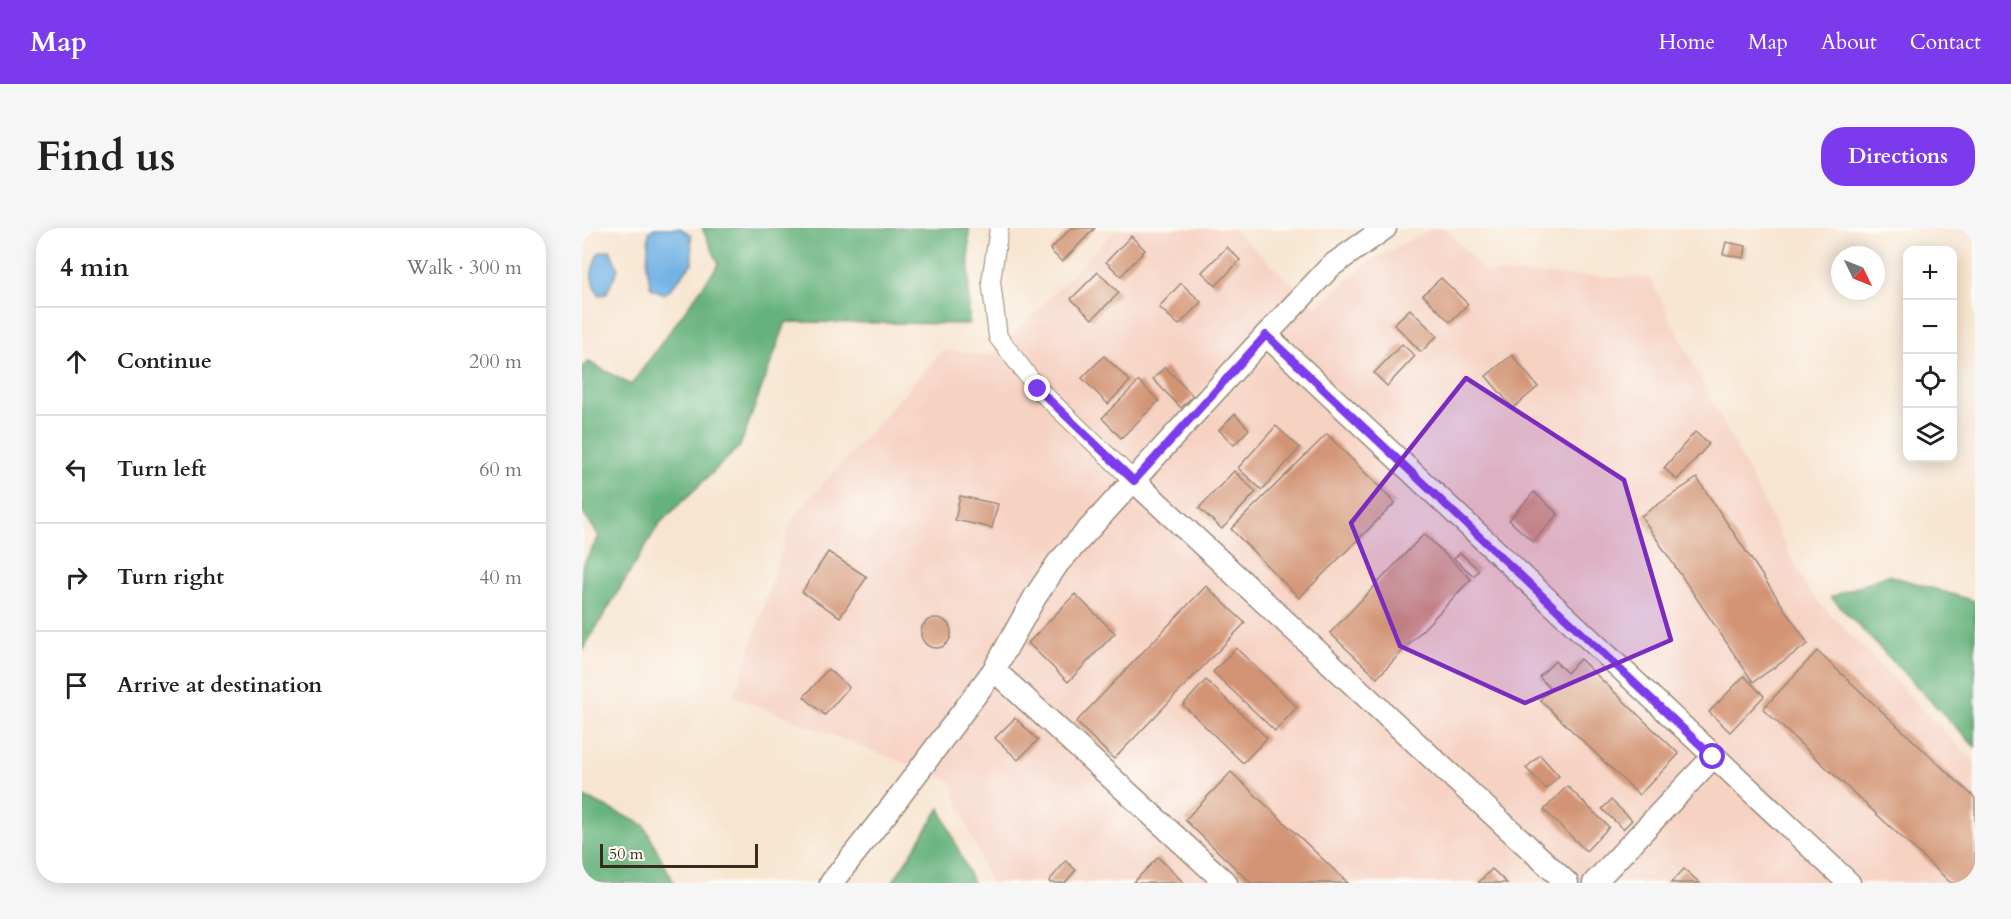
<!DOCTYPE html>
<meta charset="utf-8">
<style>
body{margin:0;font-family:Cardo,serif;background:#f6f6f6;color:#202124}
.controls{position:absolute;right:18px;top:18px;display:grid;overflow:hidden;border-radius:12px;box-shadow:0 3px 15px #0003}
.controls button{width:54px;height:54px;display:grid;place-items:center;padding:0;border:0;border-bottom:2px solid #e0e0e0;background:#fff;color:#202124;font:30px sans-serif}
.compass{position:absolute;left:1249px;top:18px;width:54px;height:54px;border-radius:50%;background:#fff;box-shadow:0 3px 15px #0003;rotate:133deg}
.scale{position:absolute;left:18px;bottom:15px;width:158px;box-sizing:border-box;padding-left:6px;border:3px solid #3b2a1e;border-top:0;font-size:16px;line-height:21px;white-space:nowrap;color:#3b2a1e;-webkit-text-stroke:4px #fdfcf7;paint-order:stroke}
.stop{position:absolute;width:18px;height:18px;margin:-14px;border:4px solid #7c3aed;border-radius:50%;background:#fff}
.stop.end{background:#7c3aed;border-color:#fff;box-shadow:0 2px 6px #0008}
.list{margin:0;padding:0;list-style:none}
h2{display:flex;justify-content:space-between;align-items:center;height:78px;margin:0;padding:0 24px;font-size:26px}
h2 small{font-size:20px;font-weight:400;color:#757577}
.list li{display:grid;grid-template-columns:39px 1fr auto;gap:18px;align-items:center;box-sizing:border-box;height:108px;padding:0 24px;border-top:2px solid #e0e0e0}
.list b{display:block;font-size:22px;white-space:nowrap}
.list em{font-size:20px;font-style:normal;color:#757577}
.icon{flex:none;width:33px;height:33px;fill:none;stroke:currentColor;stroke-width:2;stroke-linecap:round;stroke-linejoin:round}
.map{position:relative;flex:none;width:1393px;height:655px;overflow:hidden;border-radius:24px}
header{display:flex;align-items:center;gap:36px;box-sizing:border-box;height:84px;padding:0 30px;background:#7c3aed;color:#fff}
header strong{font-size:28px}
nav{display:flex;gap:33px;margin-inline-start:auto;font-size:21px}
.intro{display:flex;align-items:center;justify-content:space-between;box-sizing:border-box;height:144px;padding:0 36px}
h1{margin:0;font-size:42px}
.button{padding:15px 27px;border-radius:24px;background:#7c3aed;color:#fff;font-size:21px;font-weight:700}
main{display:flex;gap:36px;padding:0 36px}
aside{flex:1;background:#fff;border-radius:24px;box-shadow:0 3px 15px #0003}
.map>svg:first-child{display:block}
.built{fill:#f6d2c3}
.forest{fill:#66b27c;stroke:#506e4d;stroke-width:1.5}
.water{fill:#6fb1e4;stroke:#556e81;stroke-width:1.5}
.building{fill:#d39474}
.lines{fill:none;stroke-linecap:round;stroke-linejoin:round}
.minor-casing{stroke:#987;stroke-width:20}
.tertiary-casing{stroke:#987;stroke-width:25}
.minor{stroke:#fff;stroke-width:18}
.tertiary{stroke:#fff;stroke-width:22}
.route{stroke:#7c3aed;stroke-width:8}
.marked{fill:#7b2cbf;fill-opacity:0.2;stroke:#7b2cbf;stroke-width:4.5;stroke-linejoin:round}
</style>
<header>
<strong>Map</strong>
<nav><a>Home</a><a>Map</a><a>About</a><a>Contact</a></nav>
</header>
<div class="intro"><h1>Find us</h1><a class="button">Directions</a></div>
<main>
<aside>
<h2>4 min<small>Walk · 300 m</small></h2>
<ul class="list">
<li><svg class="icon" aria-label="ahead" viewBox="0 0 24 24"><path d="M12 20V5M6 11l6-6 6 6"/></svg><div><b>Continue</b></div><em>200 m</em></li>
<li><svg class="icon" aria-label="left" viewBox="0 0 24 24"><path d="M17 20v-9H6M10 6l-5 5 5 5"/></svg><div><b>Turn left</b></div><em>60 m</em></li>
<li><svg class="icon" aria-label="right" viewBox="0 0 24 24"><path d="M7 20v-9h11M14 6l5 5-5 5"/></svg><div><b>Turn right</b></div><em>40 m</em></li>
<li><svg class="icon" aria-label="arrive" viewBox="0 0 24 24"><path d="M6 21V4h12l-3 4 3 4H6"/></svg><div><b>Arrive at destination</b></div></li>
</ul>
</aside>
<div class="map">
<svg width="1393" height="655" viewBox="0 0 1393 655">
<rect width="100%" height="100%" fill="#fdfcf7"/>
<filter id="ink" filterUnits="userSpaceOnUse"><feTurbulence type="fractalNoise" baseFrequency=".0167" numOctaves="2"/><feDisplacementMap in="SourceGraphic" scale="12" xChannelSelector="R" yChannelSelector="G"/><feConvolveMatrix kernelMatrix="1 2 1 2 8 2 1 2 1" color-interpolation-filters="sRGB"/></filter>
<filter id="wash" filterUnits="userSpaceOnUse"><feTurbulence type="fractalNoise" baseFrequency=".008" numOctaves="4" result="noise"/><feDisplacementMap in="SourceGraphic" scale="24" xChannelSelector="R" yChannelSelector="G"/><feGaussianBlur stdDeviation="1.35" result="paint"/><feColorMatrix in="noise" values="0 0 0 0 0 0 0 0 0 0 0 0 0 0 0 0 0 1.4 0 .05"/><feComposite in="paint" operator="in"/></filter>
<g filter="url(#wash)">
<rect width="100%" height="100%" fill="#f7e5d0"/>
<polygon class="built" points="535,0 650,0 734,79 787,34 851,0 863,0 904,45 1068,50 1227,364 1393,535 1393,655 408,655 368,553 152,469 211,289 361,122 411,128"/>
<g class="forest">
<polygon points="120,0 387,0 387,96 204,94 158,218 77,296 0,423 0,339 17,308 0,283 0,139 7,134 49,157 137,36"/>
<polygon points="1306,347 1393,373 1393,519 1249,369"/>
<polygon points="0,568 62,597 92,655 0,655"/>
<polygon points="358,580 391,655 310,655"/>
</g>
<g class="water">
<polygon points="72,0 98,0 109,7 110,35 88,62 82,66 69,60 65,39 67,4"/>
<path d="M28,22L36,41L24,66L17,67C6,50 9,43 16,25Z"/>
</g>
<g id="blocks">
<g class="building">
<polygon points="489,0 513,0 480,34 468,22"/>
<polygon points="549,8 563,22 539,48 524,34"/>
<polygon points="1144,14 1164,18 1162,30 1141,26"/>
<polygon points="645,19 658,32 634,58 620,44"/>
<polygon points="516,44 537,65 510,91 489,71"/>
<polygon points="859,50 886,76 868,94 841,67"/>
<polygon points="599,55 619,74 597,97 577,79"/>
<polygon points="828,81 855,108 839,124 812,96"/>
<polygon points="820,116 833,128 805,158 792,145"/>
<polygon points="930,127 956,159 931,180 904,148"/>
<polygon points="522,128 548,153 526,176 500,150"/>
<polygon points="583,139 611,168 599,180 571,151"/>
<polygon points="557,153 577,173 539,210 520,190"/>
<polygon points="653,186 667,201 652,217 637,202"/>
<polygon points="694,198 718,220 680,262 656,240"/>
<polygon points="1113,204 1127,216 1095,252 1082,240"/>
<polygon points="745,206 813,275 717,370 649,301"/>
<polygon points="652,243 674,264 640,301 617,280"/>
<polygon points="1115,250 1226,416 1171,454 1059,288"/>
<polygon points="952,264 976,286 951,314 927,292"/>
<polygon points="378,268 416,276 410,300 373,292"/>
<polygon points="842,306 889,351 795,450 748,405"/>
<polygon points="246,324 285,349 258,389 220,364"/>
<polygon points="878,325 897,342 892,348 872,331"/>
<polygon points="624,358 663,395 532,531 494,494"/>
<polygon points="493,366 533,405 486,454 446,415"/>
<circle cx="354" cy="405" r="15"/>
<polygon points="654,420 715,479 693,503 631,444"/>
<polygon points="1235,423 1393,570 1393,655 1369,655 1181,481"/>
<polygon points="998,431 1097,526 1057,567 958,472 969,461 957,449 973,433 985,445"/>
<polygon points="246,441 267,459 243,487 222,469"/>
<polygon points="1162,448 1182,468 1148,504 1127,484"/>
<polygon points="624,452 685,510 661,535 601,477"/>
<polygon points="433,490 456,512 436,532 413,510"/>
<polygon points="958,527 977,548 964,561 944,540"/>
<polygon points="649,544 766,655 669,655 603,592"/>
<polygon points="985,558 1027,599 1004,623 962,582"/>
<polygon points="1029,572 1050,592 1041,601 1020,581"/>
<polygon points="576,629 602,655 551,655"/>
<polygon points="484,633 494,642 483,655 468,655 467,653"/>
<polygon points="910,641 925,655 896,655"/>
<polygon points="1102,641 1118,655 1089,655"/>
</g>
</g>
</g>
<g filter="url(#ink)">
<use href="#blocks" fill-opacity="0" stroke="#987" stroke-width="1.5"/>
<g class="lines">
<g class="minor-casing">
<polyline id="minor" points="417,0 409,53 416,109 456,161 552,253"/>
</g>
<g class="tertiary-casing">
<g id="tertiary">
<polyline points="684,107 749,38 803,0"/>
<polyline points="552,253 985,655"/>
<polyline points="249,655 311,577 412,442"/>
<polyline points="644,655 412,442 453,369 476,335 684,107 1267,655"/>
<polyline points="1012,655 1131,529"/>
</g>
</g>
<use href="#minor" class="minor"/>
<use href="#tertiary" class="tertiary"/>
</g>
</g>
<g class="lines" filter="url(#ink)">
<polyline class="route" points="456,161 552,253 684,107 1131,529"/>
</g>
<path class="marked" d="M884,150L1042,252L1089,412L943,475L818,418L769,295Z"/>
</svg>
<div class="controls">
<button>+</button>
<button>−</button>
<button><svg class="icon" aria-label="locate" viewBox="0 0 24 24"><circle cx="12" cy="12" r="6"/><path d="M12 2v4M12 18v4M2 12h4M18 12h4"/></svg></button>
<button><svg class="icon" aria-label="layers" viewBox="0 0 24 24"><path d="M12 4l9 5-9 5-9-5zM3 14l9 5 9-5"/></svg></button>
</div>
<svg class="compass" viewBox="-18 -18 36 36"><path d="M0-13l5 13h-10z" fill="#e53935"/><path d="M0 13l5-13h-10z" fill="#757577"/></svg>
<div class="scale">50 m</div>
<div class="stop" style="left:1131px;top:529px"></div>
<div class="stop end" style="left:456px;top:161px"></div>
</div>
</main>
